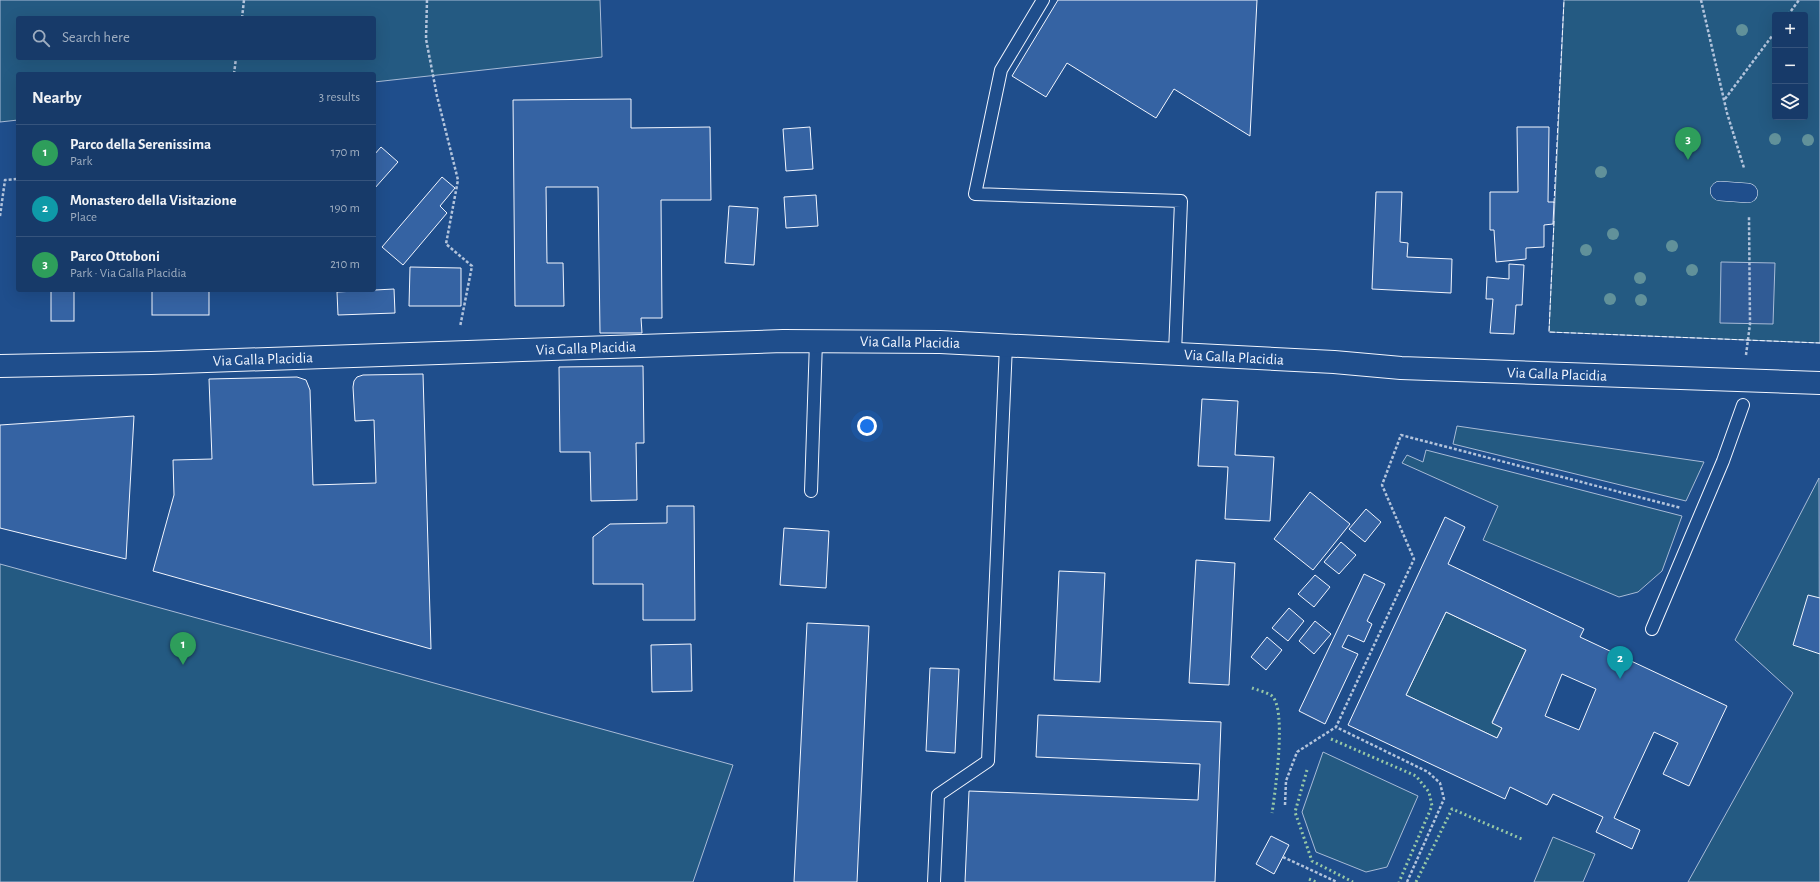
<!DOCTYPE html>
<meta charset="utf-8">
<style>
body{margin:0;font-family:"Alegreya Sans",sans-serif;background:#20416f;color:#f1f3f6}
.controls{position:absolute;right:12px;top:12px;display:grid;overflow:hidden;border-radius:4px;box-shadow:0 4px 16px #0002}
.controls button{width:36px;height:36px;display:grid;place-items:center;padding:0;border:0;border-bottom:1px solid #36547d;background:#173a69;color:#f1f3f6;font:20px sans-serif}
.you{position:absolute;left:867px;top:426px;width:14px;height:14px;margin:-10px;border:3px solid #fff;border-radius:50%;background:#1a73e8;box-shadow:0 0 0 6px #1a73e833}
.badge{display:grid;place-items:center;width:26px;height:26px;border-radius:50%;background:#ea580c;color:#fff;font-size:13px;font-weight:700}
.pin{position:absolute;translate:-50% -33px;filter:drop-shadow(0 1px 2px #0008)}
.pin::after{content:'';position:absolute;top:21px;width:14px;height:12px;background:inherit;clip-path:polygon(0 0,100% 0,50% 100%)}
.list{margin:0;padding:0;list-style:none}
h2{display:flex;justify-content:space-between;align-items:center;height:52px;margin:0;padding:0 16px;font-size:17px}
h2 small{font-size:13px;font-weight:400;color:#9eadc0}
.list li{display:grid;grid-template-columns:26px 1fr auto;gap:12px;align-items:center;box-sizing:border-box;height:56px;padding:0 16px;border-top:1px solid #36547d}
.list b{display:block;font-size:15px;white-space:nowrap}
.list p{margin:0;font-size:13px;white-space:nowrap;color:#9eadc0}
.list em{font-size:13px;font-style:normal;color:#9eadc0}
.icon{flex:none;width:22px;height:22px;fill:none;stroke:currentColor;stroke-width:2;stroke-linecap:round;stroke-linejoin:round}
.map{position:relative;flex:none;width:1820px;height:882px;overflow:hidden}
.search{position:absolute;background:#173a69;box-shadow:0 4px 16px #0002;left:16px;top:16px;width:360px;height:44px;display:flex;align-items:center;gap:10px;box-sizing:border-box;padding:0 14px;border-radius:4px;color:#9eadc0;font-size:15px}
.panel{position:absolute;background:#173a69;box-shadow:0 4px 16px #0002;left:16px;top:72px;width:360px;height:220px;border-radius:4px}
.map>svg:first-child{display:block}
.green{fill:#245a82;stroke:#a8bbd7;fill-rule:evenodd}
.parking{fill:#305b95;stroke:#a8bbd7}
.building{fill:#3563a3;stroke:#f2f6ff;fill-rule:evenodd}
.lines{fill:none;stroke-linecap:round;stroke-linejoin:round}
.service-casing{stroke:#f2f6ff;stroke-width:14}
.pedestrian-casing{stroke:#f2f6ff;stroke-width:20}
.secondary-casing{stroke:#f2f6ff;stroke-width:24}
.path{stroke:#b3c4dc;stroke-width:2.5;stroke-dasharray:3 2;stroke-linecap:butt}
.service{stroke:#1f4e8c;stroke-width:12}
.pedestrian{stroke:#1f4e8c;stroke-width:19}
.secondary{stroke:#1f4e8c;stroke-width:22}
.hedge{stroke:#97c8a6;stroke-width:3;stroke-dasharray:2 3;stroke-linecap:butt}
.fence{stroke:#f2f6ff;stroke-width:1;stroke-dasharray:5 2;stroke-linecap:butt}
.tree{fill:#61919a}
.labels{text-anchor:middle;stroke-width:3;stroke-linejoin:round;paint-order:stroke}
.street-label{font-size:15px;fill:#f2f6ff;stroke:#1f4e8c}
</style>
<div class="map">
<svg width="1820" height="882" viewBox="0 0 1820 882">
<rect width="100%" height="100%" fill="#1f4e8c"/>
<g class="green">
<path d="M0,0H600L602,57L374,82V74H18V120L0,122ZM18,18H374V58H18Z"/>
<path d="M1564,0H1820V343L1549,332ZM1775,15H1805V117H1775Z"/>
<polygon points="1457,426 1704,462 1686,501 1453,444"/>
<polygon points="1426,450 1682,516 1662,571 1638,592 1619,597 1483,540 1498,506 1402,463 1407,455 1423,462"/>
<polygon points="1819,478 1820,882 1688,882 1793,693 1735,640"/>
<polygon points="0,564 733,765 693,882 0,882"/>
<polygon points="1446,612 1526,650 1492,722 1502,728 1497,738 1406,695"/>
<polygon points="1323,752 1418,796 1387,867 1366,872 1316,852 1302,812"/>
<polygon points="1553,837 1595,854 1583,882 1534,882"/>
</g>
<polygon class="parking" points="1721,262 1775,263 1773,324 1720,323"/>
<g class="building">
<polygon points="1058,0 1257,0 1250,136 1174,89 1156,118 1067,63 1046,97 1012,76"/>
<polygon points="631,99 631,128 710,127 711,200 661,200 662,318 641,318 642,333 600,333 598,187 546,187 547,263 563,263 564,306 515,306 513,100"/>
<polygon points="810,127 813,169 786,171 783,129"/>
<polygon points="1517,127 1549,127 1548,202 1554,202 1553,224 1544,225 1544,247 1526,248 1526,259 1496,262 1494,230 1490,230 1490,192 1518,192"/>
<polygon points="381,147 398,162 374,189 374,155"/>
<polygon points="442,177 455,188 440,206 447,213 403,265 382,247"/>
<polygon points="1376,192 1402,192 1400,242 1408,243 1407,257 1452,259 1451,293 1372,289"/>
<polygon points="816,195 818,226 786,228 784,197"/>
<polygon points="729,206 758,208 754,265 725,263"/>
<polygon points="1509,264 1524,265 1522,305 1516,305 1514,334 1490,333 1493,299 1486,299 1487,277 1509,279"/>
<polygon points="410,267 461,268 461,306 409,306"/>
<polygon points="394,289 395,313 338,315 337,292"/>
<rect x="51" y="290" width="23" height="31"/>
<rect x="152" y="290" width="57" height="25"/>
<polygon points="643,366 644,443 636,443 637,500 591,501 590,452 560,452 559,367"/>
<polygon points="423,374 431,649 153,571 174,495 173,460 212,459 209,379 297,377 306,380 310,390 313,485 376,483 374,420 355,421 353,387 354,381 357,377 363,375"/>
<polygon points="1202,399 1238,401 1235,455 1274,457 1270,521 1225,519 1228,467 1198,466"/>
<polygon points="134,416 126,559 0,528 0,425"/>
<polygon points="1310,492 1350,524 1313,570 1274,539"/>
<polygon points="667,506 694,506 695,620 643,620 643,584 593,584 593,537 610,524 667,523"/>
<polygon points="1366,509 1381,522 1365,542 1349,529"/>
<path d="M1445,517L1465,527L1448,564L1584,629L1580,637L1727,706L1689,786L1663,774L1678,743L1654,732L1614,818L1640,830L1632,849L1596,832L1603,817L1553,794L1547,805L1510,787L1505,799L1348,725ZM1446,612L1526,650L1492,723L1502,728L1497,738L1406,695ZM1562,674L1596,689L1579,730L1545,716Z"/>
<polygon points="784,528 829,531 826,588 780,585"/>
<polygon points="1341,542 1356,555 1339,574 1324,562"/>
<polygon points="1196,560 1235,563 1229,685 1189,683"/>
<polygon points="1059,571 1105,573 1100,682 1054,680"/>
<polygon points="1364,574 1385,584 1367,621 1372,624 1364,642 1348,635 1342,647 1358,654 1325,724 1299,711"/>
<polygon points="1315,575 1330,587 1314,607 1298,594"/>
<polygon points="1808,595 1820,598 1820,654 1793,645"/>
<polygon points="1289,608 1304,621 1288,641 1272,628"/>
<polygon points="1315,621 1331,634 1314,654 1299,641"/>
<polygon points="807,623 869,626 857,882 794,882"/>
<polygon points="1267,637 1282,650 1266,670 1251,657"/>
<polygon points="691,644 692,691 652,692 651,645"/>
<polygon points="930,668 959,669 955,753 926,751"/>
<polygon points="1038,715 1221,722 1215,882 965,882 969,791 1198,800 1200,764 1036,757"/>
<polygon points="1271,836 1289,845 1274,874 1256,864"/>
</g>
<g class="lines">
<g class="service-casing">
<g id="service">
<polyline points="1043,0 1001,70 975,194 1181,201 1175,353"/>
<polyline points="811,491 816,341"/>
<polyline points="1652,629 1723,461 1743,405"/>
<polyline points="934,882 938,795 988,761 1006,345"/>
</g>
</g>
<g class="pedestrian-casing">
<polyline id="pedestrian" points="1720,191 1748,193"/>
</g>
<g class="secondary-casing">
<polyline id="secondary" points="0,366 151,363 783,341 940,342 1334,362 1401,368 1820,383"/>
</g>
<g class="path">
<polyline points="427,0 426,39 437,96 458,180 446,244 472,266 460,327"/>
<polyline points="1701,0 1727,113 1744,168"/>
<polyline points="1788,15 1799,0"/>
<polyline points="242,18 244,0"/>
<polyline points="234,74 236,58"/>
<polyline points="1725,99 1775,32"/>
<polyline points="0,216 5,180 18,179"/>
<polyline points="1746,355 1750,324 1749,217"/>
<polyline points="1285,805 1286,781 1297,752 1336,727"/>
<polyline points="1283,857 1337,882"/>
<polyline points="1407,882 1444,799 1440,783 1428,772 1336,727 1414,559 1382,485 1401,435 1681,508"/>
</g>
<use href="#service" class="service"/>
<use href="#pedestrian" class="pedestrian"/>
<use href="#secondary" class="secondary"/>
<g class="hedge">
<path d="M1252,688C1257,690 1267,692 1272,696C1287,709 1275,793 1272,813"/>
<polyline points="1331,739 1416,776 1429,792 1432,806 1399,882"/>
<polyline points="1307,770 1295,812 1312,861 1353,882"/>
<polyline points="1309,879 1316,882"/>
<polyline points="1416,882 1452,809 1524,840"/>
</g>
<g class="fence">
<polyline points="1554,203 1564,0"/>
<polyline points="1554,221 1549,332 1820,343"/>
</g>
</g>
<g class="tree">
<circle cx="1742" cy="30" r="6"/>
<circle cx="1775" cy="139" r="6"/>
<circle cx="1808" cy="140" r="6"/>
<circle cx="1601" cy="172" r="6"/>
<circle cx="1613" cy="234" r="6"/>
<circle cx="1672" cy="246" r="6"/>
<circle cx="1586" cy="250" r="6"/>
<circle cx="1692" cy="270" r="6"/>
<circle cx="1640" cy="278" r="6"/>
<circle cx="1610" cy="299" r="6"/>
<circle cx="1641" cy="300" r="6"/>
</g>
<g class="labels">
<g class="street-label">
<text transform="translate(910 342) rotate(1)" y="5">Via Galla Placidia</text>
<text transform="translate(586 348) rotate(-2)" y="5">Via Galla Placidia</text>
<text transform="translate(1234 357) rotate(3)" y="5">Via Galla Placidia</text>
<text transform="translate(263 359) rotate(-2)" y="5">Via Galla Placidia</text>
<text transform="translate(1557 374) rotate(2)" y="5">Via Galla Placidia</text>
</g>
</g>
</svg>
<div class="controls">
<button>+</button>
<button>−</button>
<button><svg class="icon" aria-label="layers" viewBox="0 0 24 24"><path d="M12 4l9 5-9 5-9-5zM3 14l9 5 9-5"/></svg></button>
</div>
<div class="you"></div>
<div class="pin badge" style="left:183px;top:665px;background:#2e9e5b">1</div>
<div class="pin badge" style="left:1620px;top:679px;background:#0f9aa8">2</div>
<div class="pin badge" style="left:1688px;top:160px;background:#2e9e5b">3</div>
<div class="search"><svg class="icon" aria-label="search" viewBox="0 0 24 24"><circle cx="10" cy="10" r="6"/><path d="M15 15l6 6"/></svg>Search here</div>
<section class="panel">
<h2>Nearby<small>3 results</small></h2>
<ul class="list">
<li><span class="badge" style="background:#2e9e5b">1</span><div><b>Parco della Serenissima</b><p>Park</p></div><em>170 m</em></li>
<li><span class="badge" style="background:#0f9aa8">2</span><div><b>Monastero della Visitazione</b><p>Place</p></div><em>190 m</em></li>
<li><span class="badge" style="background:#2e9e5b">3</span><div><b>Parco Ottoboni</b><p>Park · Via Galla Placidia</p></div><em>210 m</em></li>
</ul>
</section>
</div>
